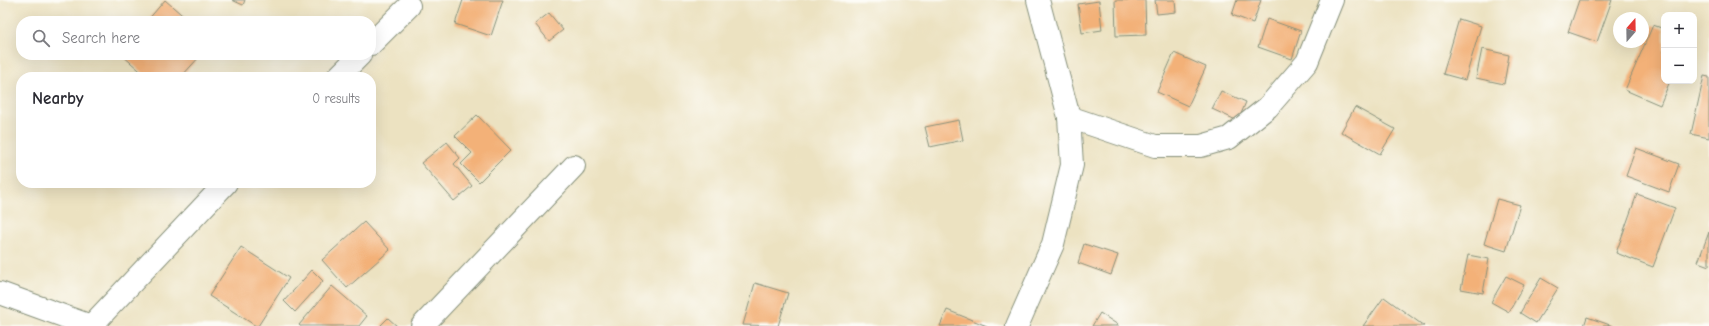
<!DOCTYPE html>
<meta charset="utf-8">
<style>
body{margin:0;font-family:"Comic Neue",sans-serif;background:#f2f2f3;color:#2b2b33}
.controls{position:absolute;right:12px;top:12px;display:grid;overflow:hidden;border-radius:8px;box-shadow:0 4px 16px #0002}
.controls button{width:36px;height:36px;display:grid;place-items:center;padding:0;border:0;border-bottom:1px solid #e1e1e2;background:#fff;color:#2b2b33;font:20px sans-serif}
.compass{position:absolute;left:1613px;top:12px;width:36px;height:36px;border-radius:50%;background:#fff;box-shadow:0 4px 16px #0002;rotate:20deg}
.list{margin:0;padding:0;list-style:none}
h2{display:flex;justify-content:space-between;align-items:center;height:52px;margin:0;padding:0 16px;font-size:17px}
h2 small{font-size:13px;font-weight:400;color:#7c7c81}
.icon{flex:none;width:22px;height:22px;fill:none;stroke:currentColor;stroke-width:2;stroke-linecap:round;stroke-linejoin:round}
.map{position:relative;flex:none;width:1709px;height:326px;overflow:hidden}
.search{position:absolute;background:#fff;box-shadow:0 4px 16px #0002;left:16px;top:16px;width:360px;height:44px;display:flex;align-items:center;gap:10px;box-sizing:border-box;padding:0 14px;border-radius:16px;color:#7c7c81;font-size:15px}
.panel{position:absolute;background:#fff;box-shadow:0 4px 16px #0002;left:16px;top:72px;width:360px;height:116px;border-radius:16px}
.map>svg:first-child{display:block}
.building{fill:#f3b178}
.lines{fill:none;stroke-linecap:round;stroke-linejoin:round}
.minor-casing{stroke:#86907a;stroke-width:24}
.minor{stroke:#fff;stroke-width:22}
</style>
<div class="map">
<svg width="1709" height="326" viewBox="0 0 1709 326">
<rect width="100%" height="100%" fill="#fdfcf7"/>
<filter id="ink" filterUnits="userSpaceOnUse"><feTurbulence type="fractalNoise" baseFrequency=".025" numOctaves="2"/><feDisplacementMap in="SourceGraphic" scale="8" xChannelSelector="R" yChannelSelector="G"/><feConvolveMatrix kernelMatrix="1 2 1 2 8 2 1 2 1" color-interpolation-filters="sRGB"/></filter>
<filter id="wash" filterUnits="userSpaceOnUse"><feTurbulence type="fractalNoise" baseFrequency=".012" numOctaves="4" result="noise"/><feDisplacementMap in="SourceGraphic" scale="16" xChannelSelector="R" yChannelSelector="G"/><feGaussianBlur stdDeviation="0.9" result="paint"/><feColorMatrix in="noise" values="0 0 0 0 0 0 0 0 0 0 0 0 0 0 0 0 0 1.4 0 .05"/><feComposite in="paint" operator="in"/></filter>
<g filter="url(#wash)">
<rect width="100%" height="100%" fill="#ece2c1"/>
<g id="blocks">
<g class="building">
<polygon points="165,0 189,21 147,21"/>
<polygon points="232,0 245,0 243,5"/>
<polygon points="463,0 503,0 491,36 455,24"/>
<polygon points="1115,0 1145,0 1146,35 1116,36"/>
<polygon points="1155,0 1175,0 1176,12 1157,14"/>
<polygon points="1237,0 1261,0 1253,23 1232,15"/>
<polygon points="1579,0 1612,0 1597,42 1568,32"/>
<polygon points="1099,1 1102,30 1082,33 1078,4"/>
<polygon points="549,13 563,30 549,41 535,24"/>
<polygon points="1267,19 1301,31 1292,59 1258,47"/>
<polygon points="1459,19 1481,26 1465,80 1443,74"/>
<polygon points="1653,25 1664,29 1664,81 1670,81 1660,105 1625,90"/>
<polygon points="1482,49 1509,55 1504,84 1476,78"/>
<polygon points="1174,53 1206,67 1188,106 1157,92"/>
<polygon points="122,55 201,55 181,77 147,77"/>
<polygon points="1704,76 1709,77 1709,138 1691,134"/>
<polygon points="1221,91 1246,102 1238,121 1212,109"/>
<polygon points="1355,107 1395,129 1380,154 1341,132"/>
<polygon points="477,115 511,150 479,182 461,164 472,153 455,136"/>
<polygon points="959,120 963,140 930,147 925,127"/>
<polygon points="447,142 460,158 454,164 472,186 454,201 421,163"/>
<polygon points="1636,148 1679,164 1669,192 1626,176"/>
<polygon points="1637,194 1675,208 1653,267 1616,253"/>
<polygon points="1497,199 1520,205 1506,251 1484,244"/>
<polygon points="364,222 390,250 347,288 322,260"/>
<polygon points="1709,232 1709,266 1698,262"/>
<polygon points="1084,244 1118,255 1111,275 1078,263"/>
<polygon points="241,247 289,278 258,326 256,326 209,296"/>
<polygon points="1468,255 1489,259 1483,293 1461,289"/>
<polygon points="312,270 323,281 295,312 284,301"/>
<polygon points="1506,276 1524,285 1509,312 1491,302"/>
<polygon points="1541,278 1558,288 1536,323 1520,313"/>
<polygon points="755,283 788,293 778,326 743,325"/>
<polygon points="332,286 367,316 359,326 300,326 299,325"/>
<polygon points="1384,297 1424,326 1363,326"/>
<polygon points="947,310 987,326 940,326"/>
<polygon points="1100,313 1118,325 1118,326 1092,326"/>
<polygon points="1587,317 1613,326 1584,326"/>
<polygon points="388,318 397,326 380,326"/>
</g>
</g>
</g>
<g filter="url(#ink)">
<use href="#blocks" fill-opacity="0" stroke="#86907a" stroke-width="1"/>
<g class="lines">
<g class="minor-casing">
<g id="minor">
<polyline points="371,44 409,6"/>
<polyline points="338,77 360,55"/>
<polyline points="1069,117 1155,146 1201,146 1229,138 1268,107 1307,62 1332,0"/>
<polyline points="0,293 91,326"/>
<polyline points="91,326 226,183"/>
<polyline points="422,326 574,166"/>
<polyline points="1017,326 1053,244 1072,165 1069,117 1038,0"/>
</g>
</g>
<use href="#minor" class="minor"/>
</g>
</g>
</svg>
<div class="controls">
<button>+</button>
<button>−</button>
</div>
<svg class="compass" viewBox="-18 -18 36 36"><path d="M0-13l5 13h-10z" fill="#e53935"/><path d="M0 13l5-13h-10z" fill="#7c7c81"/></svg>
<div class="search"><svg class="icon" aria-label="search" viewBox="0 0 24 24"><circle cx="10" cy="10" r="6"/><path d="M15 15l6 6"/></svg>Search here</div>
<section class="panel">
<h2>Nearby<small>0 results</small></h2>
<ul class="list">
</ul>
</section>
</div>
